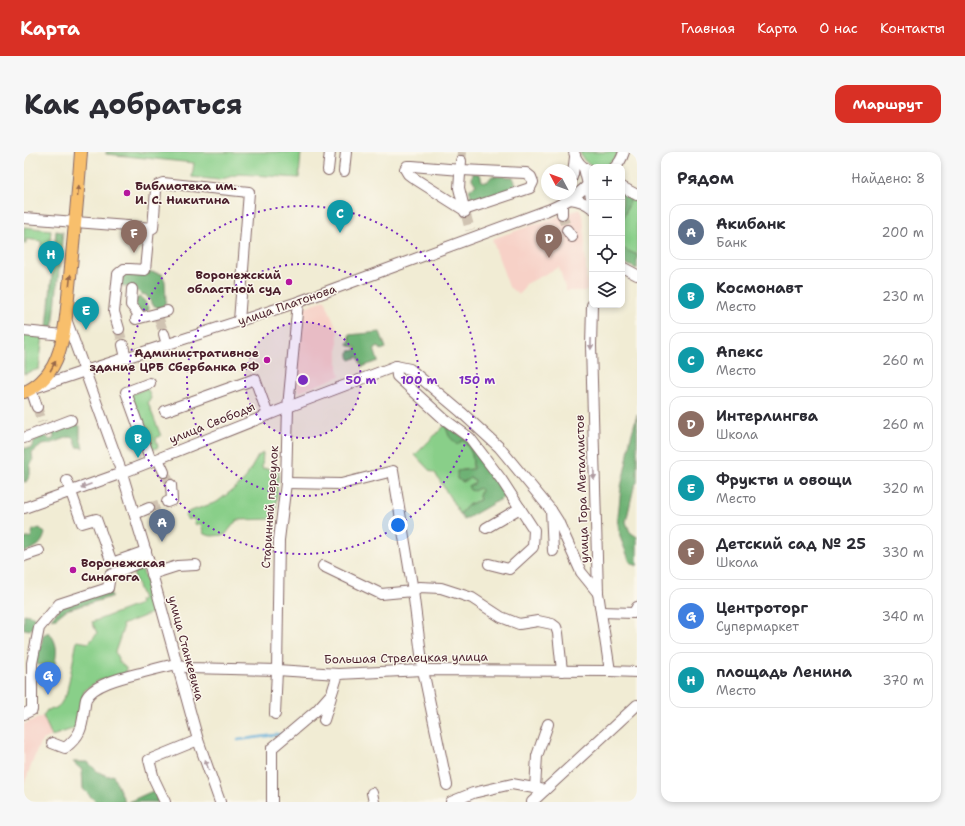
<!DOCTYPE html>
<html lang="ru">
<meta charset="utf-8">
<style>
body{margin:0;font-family:"Shantell Sans",sans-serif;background:#f7f7f7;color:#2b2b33}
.controls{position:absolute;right:12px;top:12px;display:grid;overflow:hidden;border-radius:8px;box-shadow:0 2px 6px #0003}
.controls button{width:36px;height:36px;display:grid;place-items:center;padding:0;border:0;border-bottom:1px solid #e1e1e2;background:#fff;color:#2b2b33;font:20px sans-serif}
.compass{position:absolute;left:517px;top:12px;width:36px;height:36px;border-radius:50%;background:#fff;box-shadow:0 2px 6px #0003;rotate:311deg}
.you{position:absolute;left:374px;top:373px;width:14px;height:14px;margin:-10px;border:3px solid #fff;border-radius:50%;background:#1a73e8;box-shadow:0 0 0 6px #1a73e833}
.badge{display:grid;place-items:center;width:26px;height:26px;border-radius:50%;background:#d93025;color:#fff;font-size:13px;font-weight:700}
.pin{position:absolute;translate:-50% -33px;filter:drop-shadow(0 1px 2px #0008)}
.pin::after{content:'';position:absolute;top:21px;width:14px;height:12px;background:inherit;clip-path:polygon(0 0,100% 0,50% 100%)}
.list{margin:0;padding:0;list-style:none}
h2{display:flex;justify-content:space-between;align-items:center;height:52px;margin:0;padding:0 16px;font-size:17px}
h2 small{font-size:13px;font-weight:400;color:#7c7c81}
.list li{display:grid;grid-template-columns:26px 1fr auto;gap:12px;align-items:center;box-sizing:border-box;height:56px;margin:0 8px 8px;padding:0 8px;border:1px solid #e1e1e2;border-radius:12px}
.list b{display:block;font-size:15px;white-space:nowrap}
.list p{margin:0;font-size:13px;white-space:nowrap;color:#7c7c81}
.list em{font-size:13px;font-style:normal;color:#7c7c81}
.icon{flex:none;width:22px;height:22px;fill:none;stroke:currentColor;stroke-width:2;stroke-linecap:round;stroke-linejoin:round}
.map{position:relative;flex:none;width:613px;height:650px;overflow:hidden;border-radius:12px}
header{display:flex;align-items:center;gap:24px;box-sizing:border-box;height:56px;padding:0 20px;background:#d93025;color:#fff}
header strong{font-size:19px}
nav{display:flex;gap:22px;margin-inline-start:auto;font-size:14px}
.intro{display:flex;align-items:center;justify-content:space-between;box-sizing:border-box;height:96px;padding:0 24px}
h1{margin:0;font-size:28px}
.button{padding:10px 18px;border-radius:12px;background:#d93025;color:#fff;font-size:14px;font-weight:700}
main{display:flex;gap:24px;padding:0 24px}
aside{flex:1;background:#fff;border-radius:12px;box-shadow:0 2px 6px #0003}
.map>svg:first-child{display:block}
.built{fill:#f7d1c7}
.green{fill:#89cf89;stroke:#6a775a}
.forest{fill:#6eb275;stroke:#5c6850}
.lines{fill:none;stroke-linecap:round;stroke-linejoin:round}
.stream{stroke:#5eacd8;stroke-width:2.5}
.minor-tunnel{stroke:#d0c3b2;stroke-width:10;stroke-dasharray:10 5;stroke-linecap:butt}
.minor-casing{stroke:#846766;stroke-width:12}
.major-casing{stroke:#846766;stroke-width:14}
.minor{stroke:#fff;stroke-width:10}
.major{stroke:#f8bf6c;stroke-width:12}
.oneway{fill:#986748}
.oneway2{fill:#ae9aa0}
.ring{fill:none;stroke:#7b2cbf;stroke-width:2;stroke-dasharray:2 4}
.poi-dot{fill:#b5179e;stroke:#fbf7ec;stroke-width:1.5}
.labels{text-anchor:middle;stroke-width:3;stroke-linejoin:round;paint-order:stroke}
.poi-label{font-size:12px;font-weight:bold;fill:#4a1f2b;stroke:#fbf7ec;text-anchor:start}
.street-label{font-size:12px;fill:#4a1f2b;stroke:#fbf7ec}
.centre{fill:#7b2cbf;stroke:#fbf7ec;stroke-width:2}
.ring-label{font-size:12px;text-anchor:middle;font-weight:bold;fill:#7b2cbf;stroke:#fbf7ec;stroke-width:3;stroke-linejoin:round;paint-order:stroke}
</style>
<header>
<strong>Карта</strong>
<nav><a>Главная</a><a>Карта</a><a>О нас</a><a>Контакты</a></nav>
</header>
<div class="intro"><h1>Как добраться</h1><a class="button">Маршрут</a></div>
<main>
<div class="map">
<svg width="613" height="650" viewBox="0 0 613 650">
<rect width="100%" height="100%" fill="#fbf7ec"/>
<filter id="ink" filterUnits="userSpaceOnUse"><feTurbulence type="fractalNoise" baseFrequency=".025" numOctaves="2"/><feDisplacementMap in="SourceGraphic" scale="8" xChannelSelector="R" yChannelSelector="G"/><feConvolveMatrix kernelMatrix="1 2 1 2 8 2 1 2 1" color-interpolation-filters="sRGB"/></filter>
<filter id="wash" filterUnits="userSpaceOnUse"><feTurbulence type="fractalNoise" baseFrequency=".012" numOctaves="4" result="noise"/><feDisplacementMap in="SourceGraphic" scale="16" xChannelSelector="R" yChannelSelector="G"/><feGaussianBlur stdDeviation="0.9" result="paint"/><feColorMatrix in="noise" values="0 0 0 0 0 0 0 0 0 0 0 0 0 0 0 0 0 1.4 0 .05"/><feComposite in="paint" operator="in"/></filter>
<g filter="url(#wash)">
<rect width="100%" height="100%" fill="#f1ecd4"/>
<g class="built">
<polygon points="556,57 560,70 563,139 542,139 535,115 502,132 495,143 485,135 468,87"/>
<polygon points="301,148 314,180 314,216 316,224 275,240 273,237 277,156"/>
<polygon points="19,564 28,584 19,588 15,593 0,632 0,572"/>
</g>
<g class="green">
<polygon points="82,0 277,0 275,26 215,22 195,28 168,25 170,11 82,2"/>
<path d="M556,0H594C587,19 562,20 556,0Z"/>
<polygon points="608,44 613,46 613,106 598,97 598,69"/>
<polygon points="0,75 27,78 25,98 17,97 17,89 2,87 2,91 0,91"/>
<polygon points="0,182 19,183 15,217 0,222"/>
<polygon points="123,236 127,246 124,251 137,284 132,286 134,295 126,299 106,243"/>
<path d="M421,273L433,292L439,288C448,300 449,301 449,317L438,318L446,326L451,328L450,332L444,334L455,336L457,338L455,344L456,348L444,353L436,362L411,321L405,318L391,303Z"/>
<polygon points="239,301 238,316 255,318 251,367 213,368 201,383 187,384 180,382 176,371 172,373 169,366 164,368 161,364 164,360 193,350 220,329 234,304"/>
<path d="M118,417L133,459L98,473L99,477L91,500L96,511L102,516V521L74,529L60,539L54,575L28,584L19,564L23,558C32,558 38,553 40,544H42L53,489L65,491L73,481L68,470L116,452L115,449L119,447L109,421Z"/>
</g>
<g class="forest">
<polygon points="449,21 456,22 458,29 463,30 468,24 489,25 492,33 486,36 485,40 451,51 444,49 444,45 447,43 445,38 452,33 448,27"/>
<polygon points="598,40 608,44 598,69"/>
<polygon points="32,79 39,80 29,176 23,175"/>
<polygon points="598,96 613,103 613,117 598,110"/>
<polygon points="106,119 127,120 138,122 141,129 142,150 139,154 135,156 129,153 122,143 117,142 110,135 102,135 96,133 99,123"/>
<path d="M115,145C120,147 122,151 125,155L124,158L117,161L112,153L111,148Z"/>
<polygon points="356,180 362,196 357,198 355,195 350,197 354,209 338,215 334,205 326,208 325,204 325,199 332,198 332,195 325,194 324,192 326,188 325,183"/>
<polygon points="613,263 613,330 610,335 602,370 606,380 613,385 613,414 606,410 596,385 594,365 597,335 603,308 606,288"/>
<polygon points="51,272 56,274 56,284 59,296 53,295 50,286 45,285 26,292 18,293 8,301 9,309 6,313 6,323 2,330 0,330 0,296 7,296 10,290 19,281 26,288 30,286 28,277 37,277"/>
<path d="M421,273L443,287L478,333L482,344L440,368L436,362L444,353L456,348L455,344L457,338L455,336L450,339L446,338L444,334L450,332L451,328L446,326L439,330L433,327V319L449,317C449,301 448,300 439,288L433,293L425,284Z"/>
<path d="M16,376L21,381C18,394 11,396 0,400V387L7,385L9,378Z"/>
<polygon points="83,439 87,442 87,445 42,458 32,466 27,467 37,454"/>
<polygon points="0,462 9,464 13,470 6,478 0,477"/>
<path d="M25,480C34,492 33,498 31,512L26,516L19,513H14L10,510L12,500L17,496L19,483Z"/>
<polygon points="49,610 64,610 73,619 83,624 89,623 101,650 72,650 59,637 58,618"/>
<polygon points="131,638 134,650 104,650"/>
</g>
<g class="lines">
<polyline class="stream" points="214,588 259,582"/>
</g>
</g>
<g filter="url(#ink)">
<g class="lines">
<g class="minor-tunnel">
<polyline points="437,9 438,0"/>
<polyline points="538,62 543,78"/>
<polyline points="442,63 446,78"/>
<polyline points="135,167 140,182"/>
<polyline points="95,177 99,193"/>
<polyline points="13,255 18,270"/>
<polyline points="140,320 147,333"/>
<polyline points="125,356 143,350"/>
</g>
<g class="minor-casing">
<g id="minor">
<path d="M550,0C552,9 557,15 566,19"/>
<polyline points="437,9 435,36 441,60"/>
<polygon points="383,14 388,14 437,18 502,21 507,25 509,30 506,36 440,58 388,25 384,22 381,17"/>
<path d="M591,15C596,11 598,6 600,0"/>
<polyline points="560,16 568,49"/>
<polyline points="304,18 306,0"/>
<polyline points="320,19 322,0"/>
<polyline points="547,28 549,22 551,5"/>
<polyline points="598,35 613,43"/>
<path d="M546,47C555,48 561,50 568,56"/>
<polyline points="538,52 538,62"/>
<polyline points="0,66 129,76 132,38 134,33 139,31 225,40 215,169"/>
<polyline points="543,78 548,85"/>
<polyline points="598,115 613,123"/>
<polyline points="108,137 107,153 117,165"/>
<polyline points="568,153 567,194 574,441 586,519"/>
<polyline points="42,167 98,321 124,407 174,588 196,650"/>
<polyline points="112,167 143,159"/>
<polyline points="95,177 90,160 94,122 100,117 106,117 121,118 125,76"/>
<polyline points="0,179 39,183"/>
<polyline points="140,182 143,193"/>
<polyline points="99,193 102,206"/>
<polyline points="372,214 373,224 420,267 446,286 477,327 510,378 509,395 485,417 465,412"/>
<polyline points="126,231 102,240 127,309"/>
<path d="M13,255L7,237L61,219L274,150L524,58C541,51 557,42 568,28"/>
<polyline points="141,259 231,227 244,263"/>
<polyline points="0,286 47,268"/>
<polyline points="134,307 140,320"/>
<polyline points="43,329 58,371 72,367 88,411 122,399"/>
<polyline points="262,331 317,332 369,319 389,439 399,518 423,633"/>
<polyline points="143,350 148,348 147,333"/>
<polyline points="0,356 98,321 264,255 372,214 386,217 437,260 475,295 527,358 534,369 557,420 574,441"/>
<polyline points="527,358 529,399"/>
<polyline points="111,362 125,356"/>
<polyline points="462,376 496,356"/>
<polyline points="0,404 15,399"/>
<polyline points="299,414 357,442 389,439 395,435 417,436 448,446 477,465 495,472 514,469 528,472 532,475 534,481 538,519"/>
<polyline points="128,422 153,414 172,413"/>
<polyline points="577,460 610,461 613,455"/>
<polyline points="153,512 165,516 253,518 314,522 399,518 586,519 613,520"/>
<polyline points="0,562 8,558 8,511 15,476 35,452 84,436 86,423 124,407"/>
<polyline points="251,562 253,518 255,388 262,331 264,255 274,150"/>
<polyline points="300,568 307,545"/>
<path d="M28,591L41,596C56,584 58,577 60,559C61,555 61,550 62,547C69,531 105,524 120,520C131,517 142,514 153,512"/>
<polyline points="511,636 513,604 524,572"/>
<polyline points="348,641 350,650"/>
<polyline points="141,650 130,627 125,608 174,588"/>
<polyline points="248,650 248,596 293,558 308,541 314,522"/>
<polyline points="427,650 449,641 488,632 521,638"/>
<polyline points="508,650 613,553"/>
</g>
</g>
<g class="major-casing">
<path id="major" d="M0,240C12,236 23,225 29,214C42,191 43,151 46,125C50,83 54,42 57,0"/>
</g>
<use href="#minor" class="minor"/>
<use href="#major" class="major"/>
</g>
<defs><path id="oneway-solid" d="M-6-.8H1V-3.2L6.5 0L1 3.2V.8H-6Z"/></defs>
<g class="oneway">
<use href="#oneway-solid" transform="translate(54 39) rotate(-85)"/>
<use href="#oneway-solid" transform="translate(46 128) rotate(-84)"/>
<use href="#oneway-solid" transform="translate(29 214) rotate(-61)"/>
</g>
<g class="oneway2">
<use href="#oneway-solid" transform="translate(567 192) rotate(91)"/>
<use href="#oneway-solid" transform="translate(570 322) rotate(88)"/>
<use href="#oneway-solid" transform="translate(62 334) rotate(159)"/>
<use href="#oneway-solid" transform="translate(183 613) rotate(-109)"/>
</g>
</g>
<circle cx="279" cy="228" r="58" fill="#7b2cbf" fill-opacity=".12"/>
<g class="ring">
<circle cx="279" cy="228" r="58"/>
<circle cx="279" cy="228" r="116"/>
<circle cx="279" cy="228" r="174"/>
</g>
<g class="poi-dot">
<circle cx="103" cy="41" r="4"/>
<circle cx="265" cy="130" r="4"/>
<circle cx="243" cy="208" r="4"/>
<circle cx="49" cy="418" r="4"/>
</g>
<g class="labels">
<g class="poi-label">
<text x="111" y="38">Библиотека им.<tspan x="111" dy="14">И. С. Никитина</tspan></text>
<text x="257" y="127" text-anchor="end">Воронежский<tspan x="257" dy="14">областной суд</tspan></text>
<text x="235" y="205" text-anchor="end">Административное<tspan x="235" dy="14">здание ЦРБ Сбербанка РФ</tspan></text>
<text x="57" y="415">Воронежская<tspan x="57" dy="14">Синагога</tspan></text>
</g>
<g class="street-label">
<text transform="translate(263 153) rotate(-19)" y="4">улица Платонова</text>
<text transform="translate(188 271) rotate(-22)" y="4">улица Свободы</text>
<text transform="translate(558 337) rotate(-92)" y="4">улица Гора Металлистов</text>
<text transform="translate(246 355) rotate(-86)" y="4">Старинный переулок</text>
<text transform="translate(162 496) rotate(75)" y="4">улица Станкевича</text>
<text transform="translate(382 506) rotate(-1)" y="4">Большая Стрелецкая улица</text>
</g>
</g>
<circle cx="279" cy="228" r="6" class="centre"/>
<g class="ring-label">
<text x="337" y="232">50 m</text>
<text x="395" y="232">100 m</text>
<text x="453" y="232">150 m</text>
</g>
</svg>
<div class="controls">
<button>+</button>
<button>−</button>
<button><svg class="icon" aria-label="locate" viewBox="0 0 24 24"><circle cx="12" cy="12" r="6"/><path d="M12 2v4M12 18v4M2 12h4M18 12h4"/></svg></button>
<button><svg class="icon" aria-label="layers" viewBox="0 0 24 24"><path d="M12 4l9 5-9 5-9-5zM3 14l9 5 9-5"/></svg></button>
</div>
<svg class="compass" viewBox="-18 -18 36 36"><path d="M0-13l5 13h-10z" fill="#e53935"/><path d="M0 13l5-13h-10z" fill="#7c7c81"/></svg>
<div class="you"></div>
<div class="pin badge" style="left:138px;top:390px;background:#5c6f8a">A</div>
<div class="pin badge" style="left:114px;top:306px;background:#0f9aa8">B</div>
<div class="pin badge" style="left:316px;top:81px;background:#0f9aa8">C</div>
<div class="pin badge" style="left:525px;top:106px;background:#8d6e63">D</div>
<div class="pin badge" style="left:62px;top:178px;background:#0f9aa8">E</div>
<div class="pin badge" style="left:110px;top:101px;background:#8d6e63">F</div>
<div class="pin badge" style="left:24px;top:543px;background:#3f7fe0">G</div>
<div class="pin badge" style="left:27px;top:122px;background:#0f9aa8">H</div>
</div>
<aside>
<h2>Рядом<small>Найдено: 8</small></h2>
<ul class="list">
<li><span class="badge" style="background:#5c6f8a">A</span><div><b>Акибанк</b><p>Банк</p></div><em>200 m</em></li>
<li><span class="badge" style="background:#0f9aa8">B</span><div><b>Космонавт</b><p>Место</p></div><em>230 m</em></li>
<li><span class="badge" style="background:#0f9aa8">C</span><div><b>Апекс</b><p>Место</p></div><em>260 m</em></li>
<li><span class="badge" style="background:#8d6e63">D</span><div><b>Интерлингва</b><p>Школа</p></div><em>260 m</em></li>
<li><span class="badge" style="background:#0f9aa8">E</span><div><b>Фрукты и овощи</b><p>Место</p></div><em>320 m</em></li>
<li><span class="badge" style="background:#8d6e63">F</span><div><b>Детский сад № 25</b><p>Школа</p></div><em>330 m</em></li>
<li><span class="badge" style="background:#3f7fe0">G</span><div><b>Центроторг</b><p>Супермаркет</p></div><em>340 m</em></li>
<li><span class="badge" style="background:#0f9aa8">H</span><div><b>площадь Ленина</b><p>Место</p></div><em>370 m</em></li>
</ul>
</aside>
</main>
